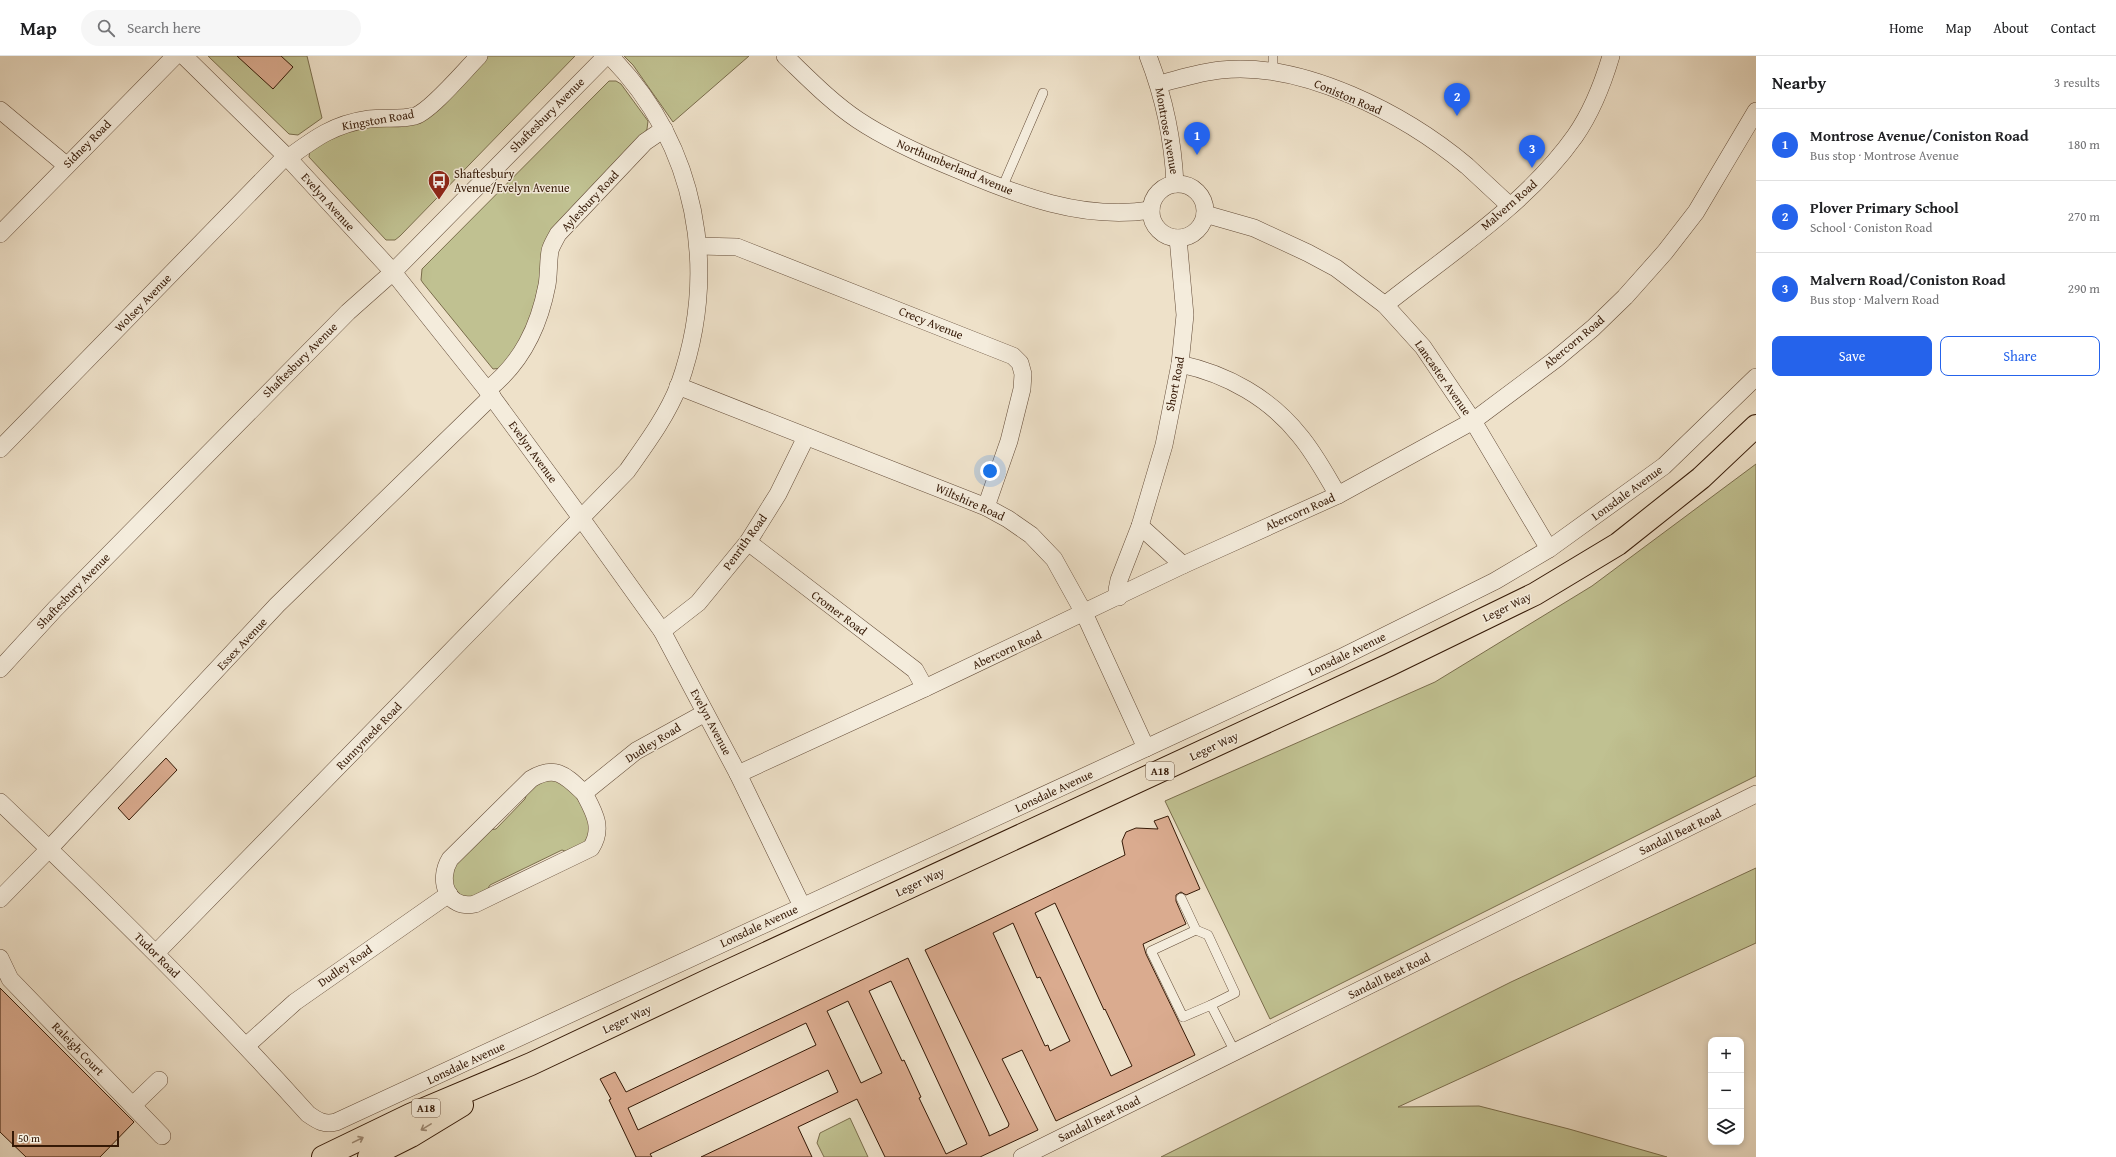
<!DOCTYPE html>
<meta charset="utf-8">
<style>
body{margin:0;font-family:"Gentium Book Plus",serif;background:#f6f6f6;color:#202124}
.controls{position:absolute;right:12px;bottom:12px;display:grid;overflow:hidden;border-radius:8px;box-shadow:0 2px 6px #0003}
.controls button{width:36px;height:36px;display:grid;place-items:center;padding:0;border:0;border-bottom:1px solid #e0e0e0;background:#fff;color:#202124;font:20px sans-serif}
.scale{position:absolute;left:12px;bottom:10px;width:107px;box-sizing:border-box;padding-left:4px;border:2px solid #351906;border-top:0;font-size:11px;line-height:14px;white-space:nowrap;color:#351906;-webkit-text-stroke:3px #f4ecdc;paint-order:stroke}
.you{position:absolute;left:990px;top:415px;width:14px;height:14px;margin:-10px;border:3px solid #fff;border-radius:50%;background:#1a73e8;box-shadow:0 0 0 6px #1a73e833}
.badge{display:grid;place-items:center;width:26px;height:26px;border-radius:50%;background:#2563eb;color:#fff;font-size:13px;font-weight:700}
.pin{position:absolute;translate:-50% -33px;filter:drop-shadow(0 1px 2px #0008)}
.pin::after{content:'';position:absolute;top:21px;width:14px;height:12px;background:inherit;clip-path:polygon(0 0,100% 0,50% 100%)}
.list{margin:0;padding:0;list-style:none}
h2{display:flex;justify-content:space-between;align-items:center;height:52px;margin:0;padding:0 16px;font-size:17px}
h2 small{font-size:13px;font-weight:400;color:#757577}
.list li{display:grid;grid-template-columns:26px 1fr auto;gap:12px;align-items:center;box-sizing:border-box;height:72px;padding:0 16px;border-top:1px solid #e0e0e0}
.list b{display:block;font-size:15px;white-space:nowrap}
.list p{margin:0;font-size:13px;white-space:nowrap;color:#757577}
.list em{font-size:13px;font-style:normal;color:#757577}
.actions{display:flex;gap:8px;padding:12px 16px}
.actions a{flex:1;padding:9px 0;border:1px solid #2563eb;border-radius:8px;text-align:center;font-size:14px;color:#2563eb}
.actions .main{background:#2563eb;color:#fff}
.icon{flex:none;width:22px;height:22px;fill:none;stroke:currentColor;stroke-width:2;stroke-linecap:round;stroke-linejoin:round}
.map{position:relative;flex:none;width:1756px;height:1101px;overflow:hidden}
header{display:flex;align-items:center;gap:24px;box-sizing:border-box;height:56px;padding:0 20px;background:#fff;border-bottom:1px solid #e0e0e0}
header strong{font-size:19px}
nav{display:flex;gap:22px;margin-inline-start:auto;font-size:14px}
.search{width:280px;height:36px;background:#f6f6f6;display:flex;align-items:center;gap:10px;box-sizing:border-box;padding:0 14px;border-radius:22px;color:#757577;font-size:15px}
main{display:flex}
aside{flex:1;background:#fff}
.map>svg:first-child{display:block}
.green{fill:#c0c191;stroke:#7a6d4c}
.building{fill:#daab8f;stroke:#351906;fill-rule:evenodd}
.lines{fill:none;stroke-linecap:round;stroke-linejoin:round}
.service-casing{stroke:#634b37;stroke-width:10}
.minor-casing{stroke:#634b37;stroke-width:18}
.trunk-casing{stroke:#351906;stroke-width:24}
.service{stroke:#f4ecdc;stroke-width:9}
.minor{stroke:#f4ecdc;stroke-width:17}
.trunk{stroke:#eee1c9;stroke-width:22}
.oneway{stroke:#9b8771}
.labels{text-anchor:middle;stroke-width:3;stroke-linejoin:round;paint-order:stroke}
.shield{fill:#f4ecdc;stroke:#6e5846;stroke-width:1}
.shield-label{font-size:11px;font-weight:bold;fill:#351906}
.street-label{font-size:12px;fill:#351906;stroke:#f4ecdc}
.poi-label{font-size:12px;fill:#351906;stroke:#f4ecdc;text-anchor:start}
</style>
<header>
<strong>Map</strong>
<div class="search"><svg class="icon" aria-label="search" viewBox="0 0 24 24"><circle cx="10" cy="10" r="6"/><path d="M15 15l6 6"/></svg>Search here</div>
<nav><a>Home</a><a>Map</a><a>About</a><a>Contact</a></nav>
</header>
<main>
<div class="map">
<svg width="1756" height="1101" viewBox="0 0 1756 1101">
<rect width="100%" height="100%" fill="#eee1c9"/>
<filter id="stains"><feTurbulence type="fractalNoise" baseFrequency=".005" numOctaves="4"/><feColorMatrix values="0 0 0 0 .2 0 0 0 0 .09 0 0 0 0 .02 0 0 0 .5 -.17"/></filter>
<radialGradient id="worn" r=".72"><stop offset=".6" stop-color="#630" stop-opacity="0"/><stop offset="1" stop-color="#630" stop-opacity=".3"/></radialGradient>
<g class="green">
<polygon points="208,0 307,0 322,62 298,79 289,78"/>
<polygon points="485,0 575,0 400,180 395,184 386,184 309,101 310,94 348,72 409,65"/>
<polygon points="624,0 749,0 673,66 633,9"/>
<polygon points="609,25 616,25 621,28 648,65 647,73 642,81 565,161 540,223 529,272 503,312 493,313 423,227 421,224 422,213"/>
<polygon points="1756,408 1756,720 1270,963 1165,745 1435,626 1592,530"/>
<path d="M548,723L561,726L575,739L586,756L592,769L588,784L570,797L562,794L490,829L485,837C465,845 461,844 450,826L452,809L488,774L496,773L525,743L528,734Z"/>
<polygon points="1756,812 1756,887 1398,1051 1479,1050 1569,1073 1667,1101 1161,1101 1511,926"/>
<polygon points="850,1062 868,1101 824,1101 817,1087 820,1077"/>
</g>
<g class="building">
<polygon points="237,0 281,0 293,11 273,33"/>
<polygon points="166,702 177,714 129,764 118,752"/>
<path d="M1168,760L1200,833L1186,839L1181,836L1176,839V845L1186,868L1143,888L1146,898L1195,999L1056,1065L1022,994L1002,1003L1038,1074L980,1101H885L857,1043L798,1071L812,1101H701L838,1036L828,1014L650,1098L652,1101H636L609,1044L611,1043L600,1023L615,1016L626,1036L908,902L989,1078V1080L1008,1071L1009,1068L925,894L1125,799L1122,785L1126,776L1136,772L1158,773L1154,765ZM1055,847L1104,954L1105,953L1132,1010L1111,1020L1035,857ZM1013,867L1037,922L1040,921L1070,985L1050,995L1048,989L1045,990L993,877ZM891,925L967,1088L946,1098L919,1042L921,1041L904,1004L902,1005L869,935ZM848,945L882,1017L861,1027L827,955ZM806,967L816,989L638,1074L628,1052Z"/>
<polygon points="0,932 134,1066 100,1101 26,1101 0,1076"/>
</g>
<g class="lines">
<g class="service-casing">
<g id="service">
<polyline points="1273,15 1273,0"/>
<polyline points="1002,132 1043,37"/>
<polyline points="1181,842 1196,874 1208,879 1235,937 1211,949 1235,996"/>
<polyline points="1196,874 1151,895 1183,961 1211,949"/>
</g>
</g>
<g class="minor-casing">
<g id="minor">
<polyline points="184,0 288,102 393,216 487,334 581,462 662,575 738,718 802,850"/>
<path d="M785,0C808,22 831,46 858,64C888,84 922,99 956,113C1017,139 1083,165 1151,154"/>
<path d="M1148,0C1164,41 1173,84 1175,128"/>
<path d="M1159,28C1179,23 1200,16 1221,14C1303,5 1405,58 1467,110C1481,123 1495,136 1509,149"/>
<polyline points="0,54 66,109"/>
<path d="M288,102C315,82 334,68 369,63C384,61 400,64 415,60C431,55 465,14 479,0"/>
<circle cx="1178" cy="155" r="27"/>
<polyline points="1205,158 1254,172 1308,197 1336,212 1385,249 1423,291 1473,365 1549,493"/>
<polyline points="0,178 175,0"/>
<polyline points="699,190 737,191 1013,300 1020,307 1023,318 1022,333 1009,385 986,451"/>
<path d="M1385,249C1449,198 1527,148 1575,80C1591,57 1603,27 1611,0"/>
<path d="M1180,308C1227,318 1270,342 1300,380C1315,398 1326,419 1338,439"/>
<polyline points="678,330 986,451 1008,463 1031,479 1054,503 1084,557 1146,692"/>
<path d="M487,334C522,307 539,271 547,229C549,218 548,206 550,195C551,190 555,184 558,178L645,86L664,73"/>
<polyline points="0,393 286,100"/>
<polyline points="1140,470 1183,509"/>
<polyline points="748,486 915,614 925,632"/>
<polyline points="1119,541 1117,534 1119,524 1140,470 1164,389 1180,308 1185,259 1178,182"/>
<polyline points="662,575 698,547 748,486 778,438 806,381"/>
<polyline points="0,613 55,553 348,256 393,216 606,0"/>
<polyline points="738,718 925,632 1183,509 1338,439 1473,365 1556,303 1593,272 1625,241 1665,196 1696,156 1756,55"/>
<path d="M584,737C566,720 556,708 531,723L450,803C437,824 447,854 475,848L591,792C604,772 594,756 584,737L636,695L705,657"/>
<path d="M0,746C106,847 210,949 308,1058C318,1065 324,1069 336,1066L1146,692L1340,602L1495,525L1549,493L1664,410L1756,321"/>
<polyline points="0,843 49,793 277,549 492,340"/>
<path d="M156,897L627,415C646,388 667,360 679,329C720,213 697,89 610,0"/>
<polyline points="0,902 10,923 162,1080"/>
<polyline points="246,990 295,946 449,838"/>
<polyline points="133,1049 159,1024"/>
<polyline points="1022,1101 1756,738"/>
</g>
</g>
<g class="trunk-casing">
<g id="trunk">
<polyline points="323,1101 410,1059 531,1008 713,922 1389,609 1535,538 1618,488 1701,422 1756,370"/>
<polyline points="369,1101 411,1080 462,1049"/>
</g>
</g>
<use href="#service" class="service"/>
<use href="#minor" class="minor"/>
<use href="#trunk" class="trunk"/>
</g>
<defs><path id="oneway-shaft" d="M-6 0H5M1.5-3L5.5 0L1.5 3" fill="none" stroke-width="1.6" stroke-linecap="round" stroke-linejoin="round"/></defs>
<g class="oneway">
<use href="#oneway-shaft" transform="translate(426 1071) rotate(149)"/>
<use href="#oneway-shaft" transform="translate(358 1084) rotate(-26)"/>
</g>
<defs>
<g id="bus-pin" transform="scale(1.15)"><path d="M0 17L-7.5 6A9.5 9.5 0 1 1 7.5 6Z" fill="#8f2418" stroke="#f4ecdc"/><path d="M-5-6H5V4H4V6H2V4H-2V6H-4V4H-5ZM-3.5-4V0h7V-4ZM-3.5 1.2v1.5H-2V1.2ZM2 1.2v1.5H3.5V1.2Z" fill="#fff"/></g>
</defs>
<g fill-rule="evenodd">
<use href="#bus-pin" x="439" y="125"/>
</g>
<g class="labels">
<g class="shield">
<rect x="1146" y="706" width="28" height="18" rx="3"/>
<rect x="412" y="1043" width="28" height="18" rx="3"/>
</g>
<g class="shield-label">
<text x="1160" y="719">A18</text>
<text x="426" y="1056">A18</text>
</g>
<g class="street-label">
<text transform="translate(1348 41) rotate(23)" y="4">Coniston Road</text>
<text transform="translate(547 59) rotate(-45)" y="4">Shaftesbury Avenue</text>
<text transform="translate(378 64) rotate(-10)" y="4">Kingston Road</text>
<text transform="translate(1167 75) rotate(80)" y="4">Montrose Avenue</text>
<text transform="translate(87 88) rotate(-45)" y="4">Sidney Road</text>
<text transform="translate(955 111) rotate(23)" y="4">Northumberland Avenue</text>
<text transform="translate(590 145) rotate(-47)" y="4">Aylesbury Road</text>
<text transform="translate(328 146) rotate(48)" y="4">Evelyn Avenue</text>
<text transform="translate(1509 149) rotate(-41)" y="4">Malvern Road</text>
<text transform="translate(143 247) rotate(-46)" y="4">Wolsey Avenue</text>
<text transform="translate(931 267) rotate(22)" y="4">Crecy Avenue</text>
<text transform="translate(1574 286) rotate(-40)" y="4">Abercorn Road</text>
<text transform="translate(300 304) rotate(-45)" y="4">Shaftesbury Avenue</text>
<text transform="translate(1443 322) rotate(55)" y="4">Lancaster Avenue</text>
<text transform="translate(1175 328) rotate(-79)" y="4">Short Road</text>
<text transform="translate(533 396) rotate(54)" y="4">Evelyn Avenue</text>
<text transform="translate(1627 437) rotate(-36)" y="4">Lonsdale Avenue</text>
<text transform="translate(970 446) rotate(24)" y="4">Wiltshire Road</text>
<text transform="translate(1300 456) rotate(-24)" y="4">Abercorn Road</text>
<text transform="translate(745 486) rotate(-54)" y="4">Penrith Road</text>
<text transform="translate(73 535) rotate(-46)" y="4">Shaftesbury Avenue</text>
<text transform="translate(1507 551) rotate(-26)" y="4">Leger Way</text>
<text transform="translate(839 557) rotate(37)" y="4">Cromer Road</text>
<text transform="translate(242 588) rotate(-47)" y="4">Essex Avenue</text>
<text transform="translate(1007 594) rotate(-25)" y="4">Abercorn Road</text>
<text transform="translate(1347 598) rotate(-26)" y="4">Lonsdale Avenue</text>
<text transform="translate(711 666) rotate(62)" y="4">Evelyn Avenue</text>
<text transform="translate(369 680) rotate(-46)" y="4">Runnymede Road</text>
<text transform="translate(653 687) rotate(-32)" y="4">Dudley Road</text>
<text transform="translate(1214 690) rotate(-25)" y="4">Leger Way</text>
<text transform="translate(1054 735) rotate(-25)" y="4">Lonsdale Avenue</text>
<text transform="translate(1680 776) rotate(-26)" y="4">Sandall Beat Road</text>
<text transform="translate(920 826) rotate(-25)" y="4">Leger Way</text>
<text transform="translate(759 870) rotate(-25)" y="4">Lonsdale Avenue</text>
<text transform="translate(157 899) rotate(45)" y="4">Tudor Road</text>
<text transform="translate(345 910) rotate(-35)" y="4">Dudley Road</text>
<text transform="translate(1389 920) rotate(-26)" y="4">Sandall Beat Road</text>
<text transform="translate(627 963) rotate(-25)" y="4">Leger Way</text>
<text transform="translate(78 993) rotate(46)" y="4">Raleigh Court</text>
<text transform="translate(466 1007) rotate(-25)" y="4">Lonsdale Avenue</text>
<text transform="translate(1099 1063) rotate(-26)" y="4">Sandall Beat Road</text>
</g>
<g class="poi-label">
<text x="454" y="122">Shaftesbury<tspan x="454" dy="14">Avenue/Evelyn Avenue</tspan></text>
</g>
</g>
<rect width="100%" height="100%" filter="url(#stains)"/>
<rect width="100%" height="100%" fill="url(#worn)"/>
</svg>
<div class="controls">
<button>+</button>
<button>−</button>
<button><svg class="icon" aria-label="layers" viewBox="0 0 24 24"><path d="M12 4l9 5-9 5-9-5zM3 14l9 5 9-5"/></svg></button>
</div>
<div class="scale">50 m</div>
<div class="you"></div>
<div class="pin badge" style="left:1197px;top:99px">1</div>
<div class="pin badge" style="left:1457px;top:60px">2</div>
<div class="pin badge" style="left:1532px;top:112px">3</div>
</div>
<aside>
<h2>Nearby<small>3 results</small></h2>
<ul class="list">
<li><span class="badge">1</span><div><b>Montrose Avenue/Coniston Road</b><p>Bus stop · Montrose Avenue</p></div><em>180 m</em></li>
<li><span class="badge">2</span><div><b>Plover Primary School</b><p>School · Coniston Road</p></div><em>270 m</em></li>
<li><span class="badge">3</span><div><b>Malvern Road/Coniston Road</b><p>Bus stop · Malvern Road</p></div><em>290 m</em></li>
</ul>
<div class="actions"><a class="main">Save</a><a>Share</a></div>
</aside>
</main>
